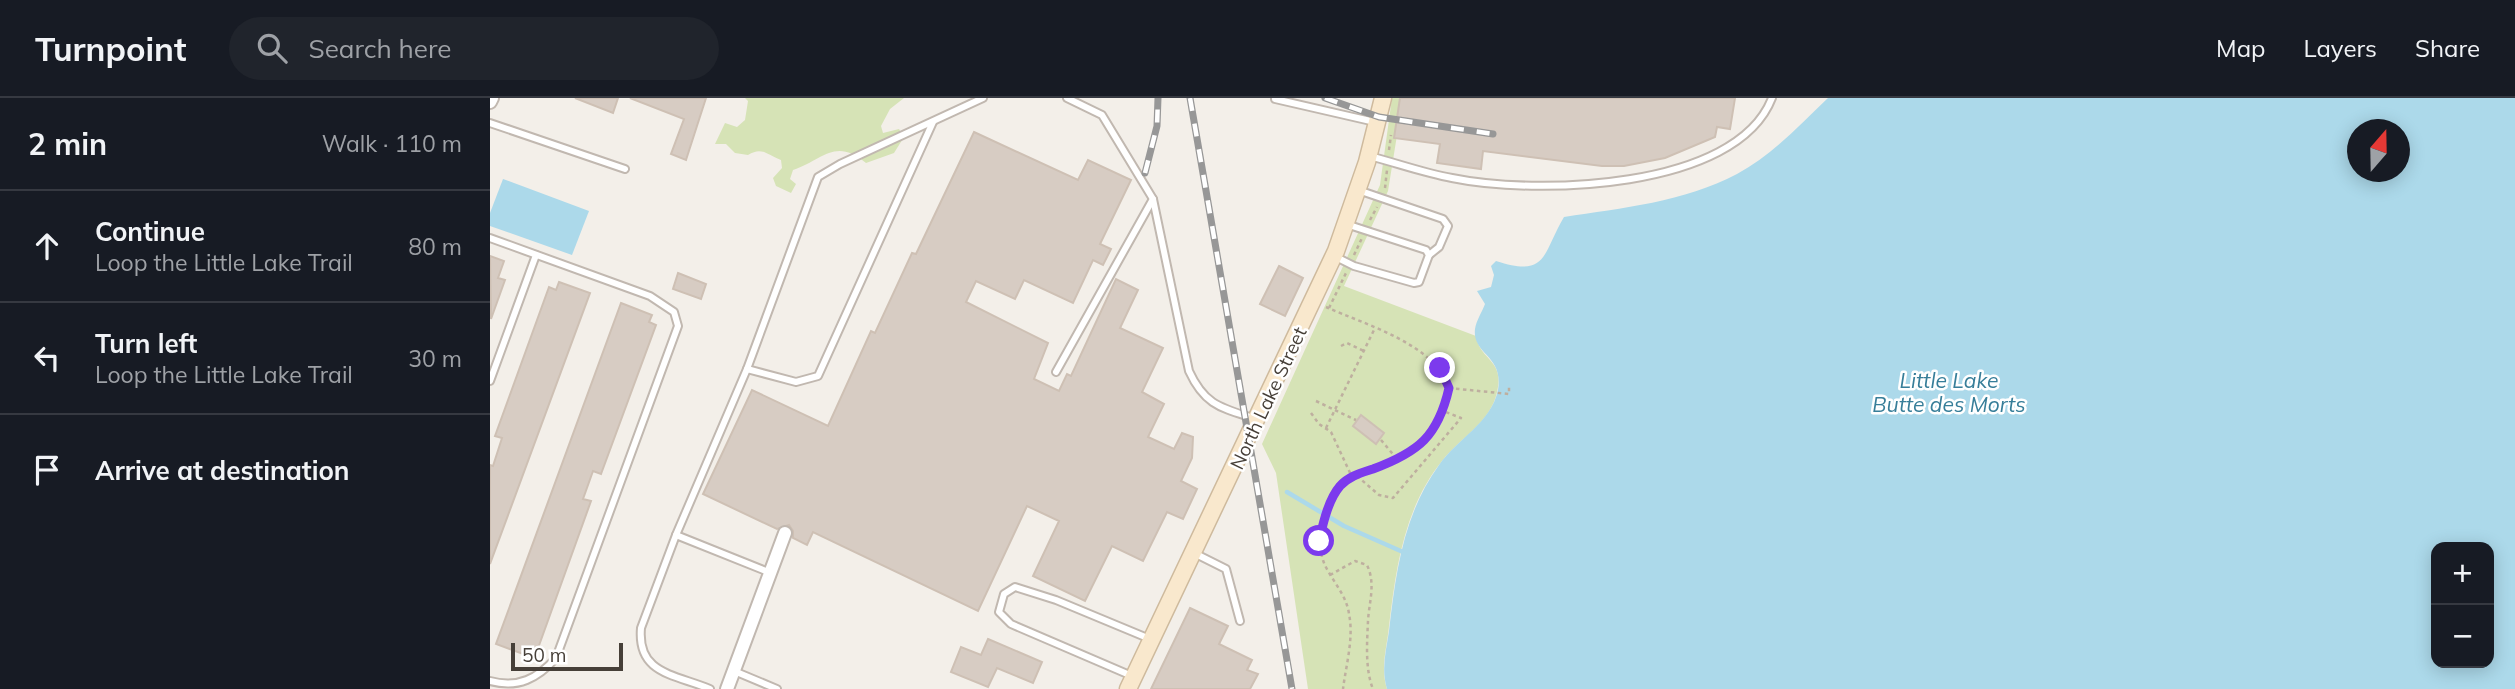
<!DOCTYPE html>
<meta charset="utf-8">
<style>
body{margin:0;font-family:Mulish,sans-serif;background:#20242c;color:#f1f3f6}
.controls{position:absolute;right:21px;bottom:21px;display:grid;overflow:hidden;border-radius:14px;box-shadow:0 4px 18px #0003}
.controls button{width:63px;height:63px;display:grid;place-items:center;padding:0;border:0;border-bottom:2px solid #363941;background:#171b24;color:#f1f3f6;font:35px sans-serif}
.compass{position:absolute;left:1857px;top:21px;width:63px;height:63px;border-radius:50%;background:#171b24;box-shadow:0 4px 18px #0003;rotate:20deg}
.scale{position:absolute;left:21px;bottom:18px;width:112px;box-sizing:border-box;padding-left:7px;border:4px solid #463f38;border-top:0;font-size:19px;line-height:24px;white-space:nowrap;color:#463f38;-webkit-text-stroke:5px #fff;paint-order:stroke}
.stop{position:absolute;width:21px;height:21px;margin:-16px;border:5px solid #7c3aed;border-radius:50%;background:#fff}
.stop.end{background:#7c3aed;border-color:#fff;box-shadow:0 2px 7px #0008}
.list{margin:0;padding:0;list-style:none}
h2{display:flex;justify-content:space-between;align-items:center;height:91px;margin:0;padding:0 28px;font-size:30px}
h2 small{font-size:23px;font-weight:400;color:#9ea1a6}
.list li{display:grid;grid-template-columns:46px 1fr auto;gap:21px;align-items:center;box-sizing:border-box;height:112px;padding:0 28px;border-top:2px solid #363941}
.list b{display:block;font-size:26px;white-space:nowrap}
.list p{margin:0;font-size:23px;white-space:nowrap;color:#9ea1a6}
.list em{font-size:23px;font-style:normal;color:#9ea1a6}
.icon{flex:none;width:38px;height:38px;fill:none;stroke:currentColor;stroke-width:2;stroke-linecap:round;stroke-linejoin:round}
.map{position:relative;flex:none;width:2025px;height:591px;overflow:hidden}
header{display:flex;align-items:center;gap:42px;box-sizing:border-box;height:98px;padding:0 35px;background:#171b24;border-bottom:2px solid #363941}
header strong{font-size:33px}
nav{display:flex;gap:38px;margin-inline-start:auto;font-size:24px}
.search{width:490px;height:63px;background:#20242c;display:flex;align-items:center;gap:18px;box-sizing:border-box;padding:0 24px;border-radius:38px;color:#9ea1a6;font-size:26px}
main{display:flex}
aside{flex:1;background:#171b24}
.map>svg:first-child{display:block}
.green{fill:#d6e3b6}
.water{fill:#acd9ea;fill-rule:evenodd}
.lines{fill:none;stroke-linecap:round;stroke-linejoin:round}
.stream{stroke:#acd9ea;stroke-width:4.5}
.building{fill:#d7ccc3;stroke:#cec0b4;stroke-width:2}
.lane-casing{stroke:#c1b8b0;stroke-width:10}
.street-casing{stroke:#c1b8b0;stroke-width:16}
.secondary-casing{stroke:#ceba9d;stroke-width:19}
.path{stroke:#beaf9f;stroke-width:2.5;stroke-dasharray:3.5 3.5;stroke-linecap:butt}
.lane{stroke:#fff;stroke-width:6}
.street{stroke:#fff;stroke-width:12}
.secondary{stroke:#f9e8cd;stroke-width:16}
.rail-casing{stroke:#979797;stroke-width:7}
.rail{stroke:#fff;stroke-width:4.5;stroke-dasharray:13;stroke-linecap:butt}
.route{stroke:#7c3aed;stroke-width:9}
.labels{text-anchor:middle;stroke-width:5;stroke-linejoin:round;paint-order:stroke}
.street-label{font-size:19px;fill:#463f38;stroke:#fff}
.water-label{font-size:21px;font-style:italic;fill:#377e99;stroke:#fff}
</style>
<header>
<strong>Turnpoint</strong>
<div class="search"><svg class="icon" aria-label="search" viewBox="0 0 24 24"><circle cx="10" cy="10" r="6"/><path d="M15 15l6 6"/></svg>Search here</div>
<nav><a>Map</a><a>Layers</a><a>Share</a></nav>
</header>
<main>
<aside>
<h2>2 min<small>Walk · 110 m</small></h2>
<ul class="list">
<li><svg class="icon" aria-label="ahead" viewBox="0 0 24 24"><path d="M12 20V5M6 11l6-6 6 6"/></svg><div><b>Continue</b><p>Loop the Little Lake Trail</p></div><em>80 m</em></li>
<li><svg class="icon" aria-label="left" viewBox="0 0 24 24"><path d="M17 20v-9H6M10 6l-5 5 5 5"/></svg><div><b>Turn left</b><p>Loop the Little Lake Trail</p></div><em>30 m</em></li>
<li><svg class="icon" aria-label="arrive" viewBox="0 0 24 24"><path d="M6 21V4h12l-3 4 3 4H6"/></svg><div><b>Arrive at destination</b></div></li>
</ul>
</aside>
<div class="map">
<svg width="2025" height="591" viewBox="0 0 2025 591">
<rect width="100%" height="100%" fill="#f3efe9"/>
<g class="green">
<path d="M255,0H414L400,11L391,28L393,35L409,31L414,39L404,55L376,65C345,39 333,62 303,72L300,81L306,86L301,95L286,88L283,80L292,70L291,62C277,57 272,48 258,57L245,55L236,46H225L235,25L247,29L255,22L258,3Z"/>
<path d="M902,0H913L898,93L854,188L986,238C990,263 1015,261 1007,294C1001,324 970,340 952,363C914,410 906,470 899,528C897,550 890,569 897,591H818L786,375L772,346L890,87Z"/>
</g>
<g class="water">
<path d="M1338,0H2025V591H897C891,571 896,553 899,533C906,474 913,417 949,367C967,341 1001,325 1008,292C1014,257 982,257 985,231C986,223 992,214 995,206L987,193L1001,189L1004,177L1001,168L1006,163C1058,180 1052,156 1074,119C1132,110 1194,104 1247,76C1282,57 1310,27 1338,0ZM1868,32H1910V74H1868ZM1946,449H1999V565H1946Z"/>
<polygon points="13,81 99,113 82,157 0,128 0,115"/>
</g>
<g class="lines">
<polyline class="stream" points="797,394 854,428 913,454"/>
</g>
<g class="building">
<polygon points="85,0 128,0 123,15"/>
<polygon points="140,0 216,0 196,62 181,56 194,21"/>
<polygon points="910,0 1245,0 1240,31 1227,29 1225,39 1175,60 1134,68 1112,68 993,53 991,71 947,65 950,46 904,40"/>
<polygon points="484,34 588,82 598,62 641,82 610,146 621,151 613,167 603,162 583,205 534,182 525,201 486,183 476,204 558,245 544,281 569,293 577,276 581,278 626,181 648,192 630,230 673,250 652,294 674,306 658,339 684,351 692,335 703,339 702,360 691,383 707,391 693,421 677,414 653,463 622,448 595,503 543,478 569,423 537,408 488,513 323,434 317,447 303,440 303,433 299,427 287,431 213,396 262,292 338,328 381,233 385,235 422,155 426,156"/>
<polygon points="0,158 14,163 8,180 15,182 1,221"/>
<polygon points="789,168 813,180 795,218 770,206"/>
<polygon points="188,175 216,186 211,201 183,191"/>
<polygon points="69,184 100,195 0,466 0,367 3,368 12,340 5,338 59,189 66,192"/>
<polygon points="131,205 162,217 159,224 166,227 111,376 103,373 93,401 101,403 47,553 39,550 36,557 6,546"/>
<polygon points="871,317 894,335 886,346 863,328"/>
<polygon points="700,510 738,528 729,546 762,562 757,572 768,576 760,591 661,591"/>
<polygon points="498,541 552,564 543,585 507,570 498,589 461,574 471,549 491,557"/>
</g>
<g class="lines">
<g class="lane-casing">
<g id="lane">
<path d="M577,0L612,17L663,101L699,273C715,308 732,310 766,321"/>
<polyline points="785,1 885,24"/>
<polyline points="0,25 135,71"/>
<path d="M879,58C907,65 934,75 962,80C1044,97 1246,93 1282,0"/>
<polyline points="868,92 953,121 958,128 949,149 939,157"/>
<path d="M0,140L160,198L184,214L188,228L66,560C48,580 28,591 0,583"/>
<polyline points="844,158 864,168 924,185 929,184 939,157 936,152 856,126"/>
<polyline points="257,271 328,79 350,66 493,0"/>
<polyline points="566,274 663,101"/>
<polyline points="0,283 46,157"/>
<path d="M186,437L151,530C147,576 184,576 220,591"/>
<polyline points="704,455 736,471 750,523"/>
<polyline points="281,475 186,437 257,271 306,284 328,278 443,24"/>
<polyline points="244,573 287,591"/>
<polyline points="642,578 521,526 509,514 514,496 525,489 566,502 660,541"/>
</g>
</g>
<g class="street-casing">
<g id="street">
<polyline points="0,4 2,0"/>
<polyline points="237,591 295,435"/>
</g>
</g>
<g class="secondary-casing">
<polyline id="secondary" points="638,591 846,153 877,64 893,0"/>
</g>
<g class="path">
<polyline points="899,52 901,37"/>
<polyline points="895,90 897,72"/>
<polyline points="880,122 887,109"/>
<polyline points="864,157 872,140"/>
<path d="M836,209C876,227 945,246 959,290C938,386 867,350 845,397C833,422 823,448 838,473C846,487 857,500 859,516C864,540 856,567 853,591"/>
<polyline points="839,210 856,175"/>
<polyline points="851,248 857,245 874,253"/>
<polyline points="959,290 1019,296 1019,287"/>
<polyline points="826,303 866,322"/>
<polyline points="821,315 829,326 841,334 862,379"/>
<polyline points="836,330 884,232"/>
<polyline points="891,342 907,361"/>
<polyline points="867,378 889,397 903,400 971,320 953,313"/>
<path d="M840,477L865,463L877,467C886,486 879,504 878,523C877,545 875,571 883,591"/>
</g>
<use href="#lane" class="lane"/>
<use href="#street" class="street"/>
<use href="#secondary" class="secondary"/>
<g class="rail-casing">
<g id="rail">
<polyline points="700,0 802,591"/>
<polyline points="835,0 889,19 1003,36"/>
<polyline points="655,75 667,28 668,0"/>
</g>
</g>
<use href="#rail" class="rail"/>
</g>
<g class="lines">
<path class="route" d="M829,443C833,426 838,402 850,388C859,378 871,375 883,371C929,354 948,338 959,290L950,270"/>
</g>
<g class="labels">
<g class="street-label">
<text transform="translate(778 300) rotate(-65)" y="7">North Lake Street</text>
</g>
<g class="water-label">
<text x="1459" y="290">Little Lake<tspan x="1459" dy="24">Butte des Morts</tspan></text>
</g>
</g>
</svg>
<div class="controls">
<button>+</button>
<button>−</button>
</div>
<svg class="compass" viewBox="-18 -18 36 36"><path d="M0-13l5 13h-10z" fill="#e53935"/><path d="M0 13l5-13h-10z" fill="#9ea1a6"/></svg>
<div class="scale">50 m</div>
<div class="stop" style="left:829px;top:443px"></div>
<div class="stop end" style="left:950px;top:270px"></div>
</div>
</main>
